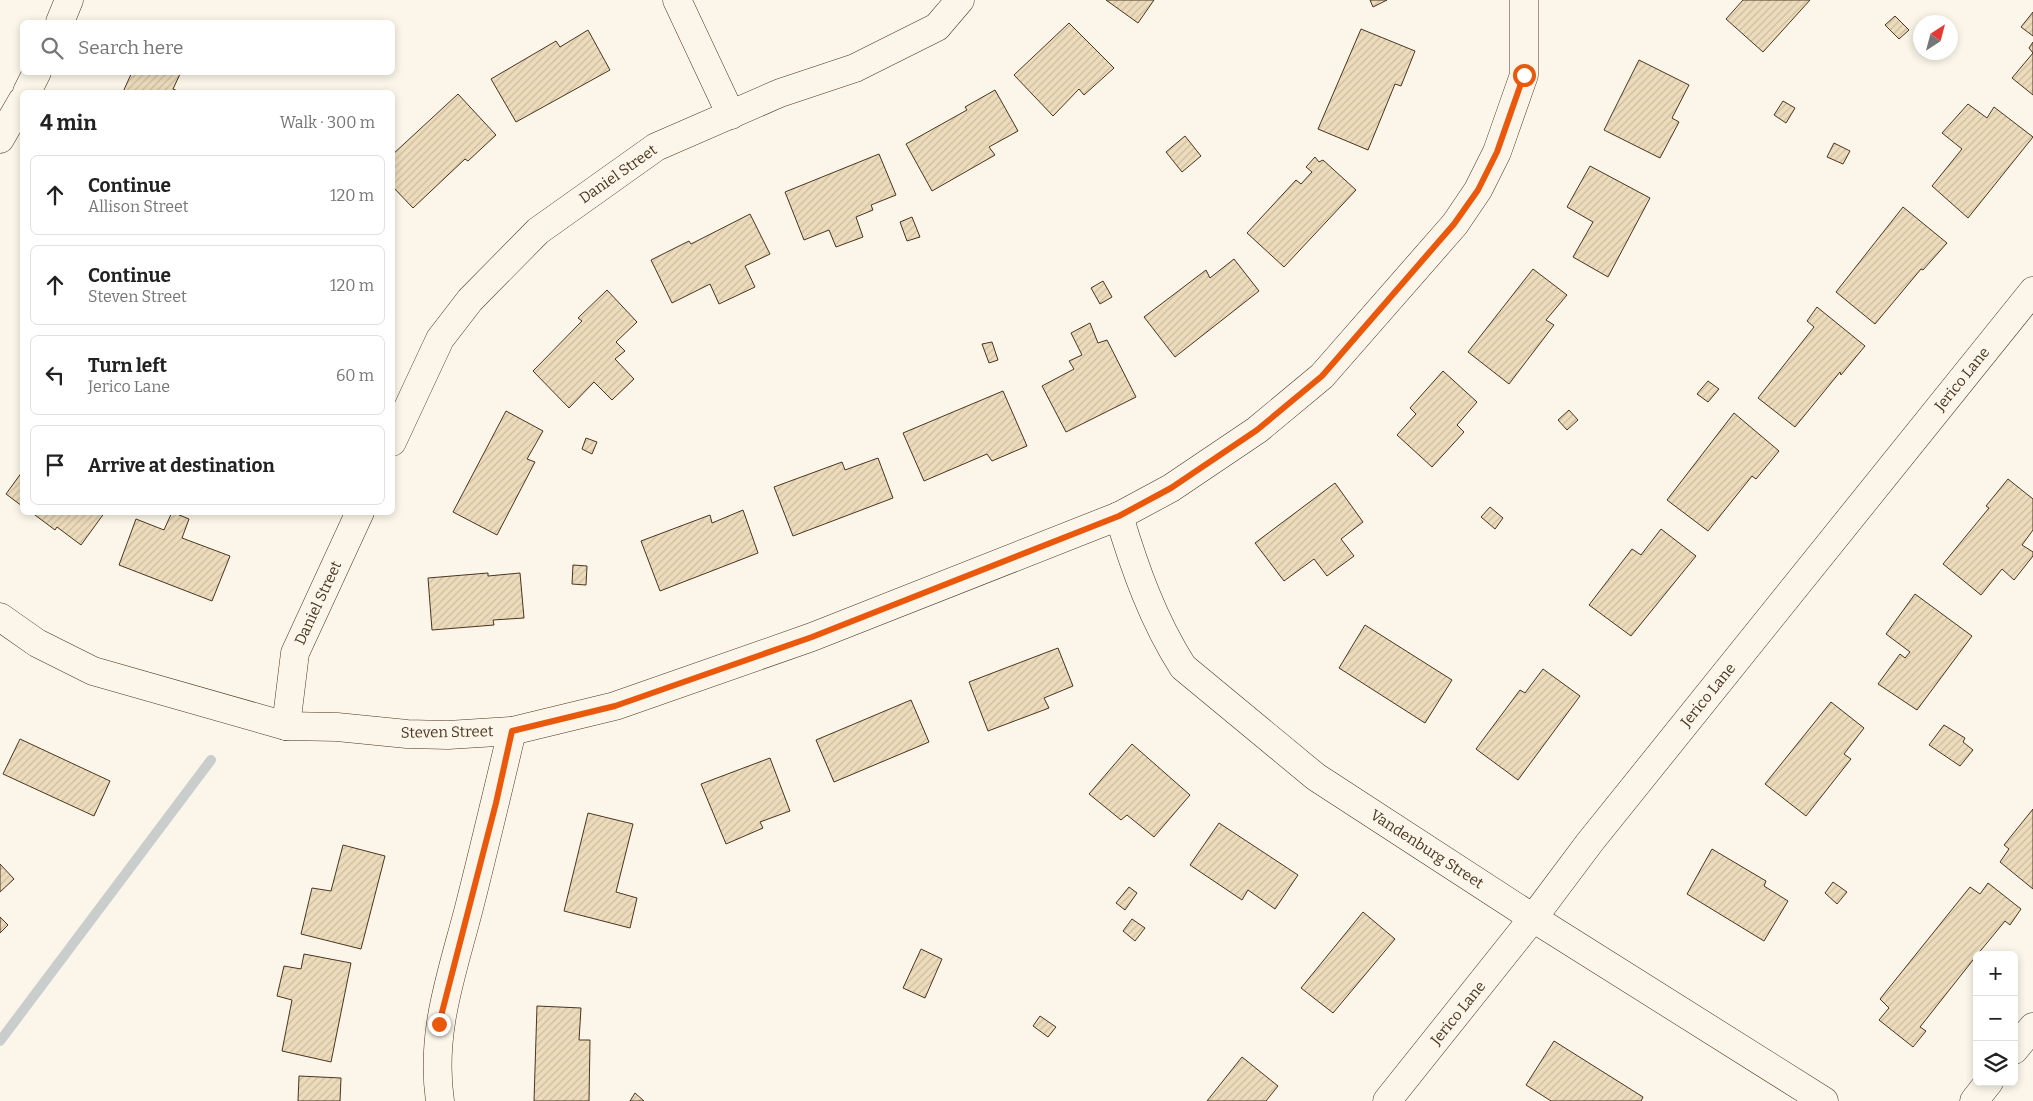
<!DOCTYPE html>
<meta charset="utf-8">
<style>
body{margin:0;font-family:Bitter,serif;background:#f2f2f2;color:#222}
.controls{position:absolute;right:15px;bottom:15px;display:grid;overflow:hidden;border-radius:8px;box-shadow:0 2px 8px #0003}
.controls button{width:45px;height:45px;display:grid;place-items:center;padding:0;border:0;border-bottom:1px solid #e0e0e0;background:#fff;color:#222;font:25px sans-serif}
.compass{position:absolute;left:1913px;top:15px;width:45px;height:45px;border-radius:50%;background:#fff;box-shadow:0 2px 8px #0003;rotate:36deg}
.stop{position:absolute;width:15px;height:15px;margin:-11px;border:4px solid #ea580c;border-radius:50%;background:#fff}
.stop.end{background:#ea580c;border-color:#fff;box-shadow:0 1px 5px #0008}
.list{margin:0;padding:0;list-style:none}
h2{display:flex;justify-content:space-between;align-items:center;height:65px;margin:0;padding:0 20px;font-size:21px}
h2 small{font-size:16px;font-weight:400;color:#767676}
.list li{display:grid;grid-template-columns:32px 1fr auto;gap:15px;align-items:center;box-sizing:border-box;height:80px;margin:0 10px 10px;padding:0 10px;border:1px solid #e0e0e0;border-radius:8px}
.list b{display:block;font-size:19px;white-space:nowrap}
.list p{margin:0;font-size:16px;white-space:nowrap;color:#767676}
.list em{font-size:16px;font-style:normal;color:#767676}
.icon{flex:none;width:28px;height:28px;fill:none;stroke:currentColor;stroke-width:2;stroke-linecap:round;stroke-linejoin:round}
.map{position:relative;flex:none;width:2033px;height:1101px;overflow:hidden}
.search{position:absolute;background:#fff;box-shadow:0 2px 8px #0003;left:20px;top:20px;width:375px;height:55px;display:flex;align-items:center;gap:12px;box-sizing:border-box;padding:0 18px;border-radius:8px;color:#767676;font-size:19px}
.panel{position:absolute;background:#fff;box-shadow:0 2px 8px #0003;left:20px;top:90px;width:375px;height:425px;border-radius:8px}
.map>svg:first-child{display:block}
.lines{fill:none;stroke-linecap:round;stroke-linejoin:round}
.stream{stroke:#c9cecd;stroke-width:10}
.building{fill:url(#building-hatch);stroke:#4a3520}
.minor-casing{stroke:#4a3520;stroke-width:29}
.minor{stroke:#fbf6e9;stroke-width:28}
.route{stroke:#ea580c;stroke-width:6}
.labels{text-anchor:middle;stroke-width:4;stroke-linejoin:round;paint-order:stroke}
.street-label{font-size:15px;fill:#4a3520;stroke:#fbf6e9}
</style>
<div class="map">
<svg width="2033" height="1101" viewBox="0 0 2033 1101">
<defs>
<pattern id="building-hatch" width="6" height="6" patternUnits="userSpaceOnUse" patternTransform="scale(1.25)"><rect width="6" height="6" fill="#ecdcbc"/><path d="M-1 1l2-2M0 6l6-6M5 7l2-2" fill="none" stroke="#ccbda1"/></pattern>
</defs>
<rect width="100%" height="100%" fill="#fbf6e9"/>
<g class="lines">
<polyline class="stream" points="0,1041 211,760"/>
</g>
<g class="building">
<polygon points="1106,0 1154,0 1138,23"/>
<polygon points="1370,0 1387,0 1373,7"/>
<polygon points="1743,0 1810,0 1763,52 1726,19"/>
<polygon points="2033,12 2033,36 2021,27"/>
<polygon points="1895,16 1909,30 1899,39 1885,25"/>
<polygon points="1069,23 1114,68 1084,95 1079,89 1053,116 1014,75"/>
<polygon points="1361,29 1415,51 1401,86 1395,84 1368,150 1318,129"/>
<polygon points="588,30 610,70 516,122 491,79 556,41 560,47"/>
<polygon points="2033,42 2033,95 2012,78 2033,53 2029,48"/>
<polygon points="1639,60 1689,85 1672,118 1679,122 1660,158 1604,130"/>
<polygon points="132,72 181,72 173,89 180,92 123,92"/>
<polygon points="995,90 1018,131 989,147 995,155 932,191 906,144 967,110 965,107"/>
<polygon points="458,94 496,135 468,161 465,159 413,208 392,186 392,155"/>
<polygon points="1783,101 1795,108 1786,123 1774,115"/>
<polygon points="1968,104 1987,118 1994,107 2033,137 1968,218 1932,186 1962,149 1942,133"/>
<polygon points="1185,136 1201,156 1182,172 1166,152"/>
<polygon points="1834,143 1850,151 1843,164 1827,157"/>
<polygon points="879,154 896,195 871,205 873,210 856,217 863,237 836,247 829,230 804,240 785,192"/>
<polygon points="1315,157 1319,162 1323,160 1356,190 1284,267 1247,233 1296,180 1301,184 1312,172 1306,167"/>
<polygon points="1590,166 1650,198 1608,277 1573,257 1593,222 1567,207"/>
<polygon points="1903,207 1947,243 1923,270 1921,269 1875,324 1836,292"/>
<polygon points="750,214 770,254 745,266 755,287 719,304 710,284 672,303 651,260 689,241 691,244"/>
<polygon points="912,217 920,237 907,241 900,222"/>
<polygon points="1234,259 1259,291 1175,357 1144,317 1206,270 1210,278"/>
<polygon points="1533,269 1567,295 1546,320 1554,325 1509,384 1468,352"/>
<polygon points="1103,281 1112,297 1100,304 1091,288"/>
<polygon points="607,290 637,322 616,342 625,351 615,359 634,379 612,400 594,382 569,408 533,371 582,321 578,318"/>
<polygon points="1817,307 1865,346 1841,375 1840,372 1795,427 1758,398 1814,327 1807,321"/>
<polygon points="1090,323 1098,343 1107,340 1136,397 1066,432 1042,386 1074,369 1069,361 1082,355 1071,333"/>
<polygon points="992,342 998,360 989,363 982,344"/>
<polygon points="1443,371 1477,402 1457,425 1464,432 1432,467 1397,435 1416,414 1410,408"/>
<polygon points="1708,381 1719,389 1708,402 1697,394"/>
<polygon points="1003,391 1027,446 992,461 987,454 924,481 903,433"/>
<polygon points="1569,410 1578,420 1567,430 1558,420"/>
<polygon points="506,411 543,431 527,459 535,462 497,535 453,512"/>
<polygon points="1734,413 1779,451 1756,479 1752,476 1708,531 1667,500"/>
<polygon points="586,438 597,442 592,454 582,449"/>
<polygon points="878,458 893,498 793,536 774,487 842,462 845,470"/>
<polygon points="22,472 22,506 6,494"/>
<polygon points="2008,479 2033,499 2033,530 2022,545 2033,552 2033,556 2014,580 2002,569 1981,595 1943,564 1989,508 1986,506"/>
<polygon points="1335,483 1363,522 1341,539 1354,556 1327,576 1314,559 1284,581 1255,543"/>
<polygon points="1490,507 1503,518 1495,529 1481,517"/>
<polygon points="743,510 758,553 660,591 641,541 710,515 712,523"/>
<polygon points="31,512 105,512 81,545 57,527 55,530"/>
<polygon points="172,512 189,519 182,538 230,556 212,601 119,565 136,519 164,530"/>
<polygon points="1661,529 1696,556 1631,636 1589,605 1632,549 1641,555"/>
<polygon points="573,565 587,566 586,585 572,584"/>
<polygon points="488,573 488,576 520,573 524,618 493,620 494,625 432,630 428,578"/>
<polygon points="1915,594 1972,636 1917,710 1878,684 1900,654 1905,658 1910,652 1886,634"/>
<polygon points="1365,625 1452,680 1425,723 1339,668"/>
<polygon points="1058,648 1073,686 1044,698 1049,708 988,731 969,682"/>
<polygon points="1543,669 1580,696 1518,780 1476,749 1520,690 1525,693"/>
<polygon points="911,700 929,742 834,782 816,740"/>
<polygon points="1831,702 1864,728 1844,754 1851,759 1806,816 1765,784"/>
<polygon points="1944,725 1965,738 1963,742 1973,750 1960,766 1929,745"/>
<polygon points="20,739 110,781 94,816 3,774"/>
<polygon points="1132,744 1190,795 1154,837 1127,815 1121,820 1089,794"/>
<polygon points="770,758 790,811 760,822 763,828 726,844 701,784"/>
<polygon points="2033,809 2033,889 2000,862 2009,849 2004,845"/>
<polygon points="588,813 633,824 616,892 637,898 630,928 564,911"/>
<polygon points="1219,823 1298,875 1275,909 1248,890 1242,900 1190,865"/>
<polygon points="343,845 385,856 361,949 301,934 312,888 331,891"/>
<polygon points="1712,849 1766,881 1764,886 1788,901 1764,941 1687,894"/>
<polygon points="0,864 14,879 0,892"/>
<polygon points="1833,882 1847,892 1837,904 1825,893"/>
<polygon points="1988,883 2021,909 2010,925 2005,921 1977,955 1920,1027 1926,1031 1913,1047 1879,1020 1889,1008 1880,999 1970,887 1980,894"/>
<polygon points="1129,887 1137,893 1125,910 1116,903"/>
<polygon points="1363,912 1395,939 1333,1013 1301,988"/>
<polygon points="0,917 8,925 0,933"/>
<polygon points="1132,919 1145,928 1135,941 1123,931"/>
<polygon points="921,949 942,959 925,998 903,988"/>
<polygon points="304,954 351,963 331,1062 282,1051 292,1000 277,996 284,966 301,969"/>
<polygon points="537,1006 581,1008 579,1040 590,1040 589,1101 534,1101"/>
<polygon points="1040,1016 1056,1027 1048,1037 1033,1026"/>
<polygon points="1554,1041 1643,1097 1641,1101 1551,1101 1526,1085"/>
<polygon points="1242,1057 1278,1086 1266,1101 1207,1101"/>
<polygon points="299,1076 341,1078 340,1101 298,1101"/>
<polygon points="635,1093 644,1101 630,1101"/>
</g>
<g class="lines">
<g class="minor-casing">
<g id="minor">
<polyline points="677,0 731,115"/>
<polyline points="60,22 69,0"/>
<polyline points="27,92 37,72"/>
<polyline points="0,139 22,101"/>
<polyline points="392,442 440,339 470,300 538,231 656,147 780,93 855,68 937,27 960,0"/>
<path d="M1119,516C1135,569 1153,620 1183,667L1316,777L1533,918L1824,1101"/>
<polyline points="0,617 37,643 93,671 286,726 337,727 407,734 448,735 512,731 615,706 812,637 1119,516 1171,488 1257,430 1322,376 1455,224 1478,190 1497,152 1524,75 1524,0"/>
<polyline points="286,726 295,653 360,512"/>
<polyline points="2014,1050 2033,1027"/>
<path d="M440,1101C430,1032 452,974 469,908C484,849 498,790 512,731"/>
<polyline points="1387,1101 1533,918 1590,842 2033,291"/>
<polyline points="1974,1101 1989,1082"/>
</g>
</g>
<use href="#minor" class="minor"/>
</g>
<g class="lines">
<polyline class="route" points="439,1024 496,803 512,731 615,706 812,637 1119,516 1171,488 1257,430 1322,376 1454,224 1478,190 1497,152 1524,75"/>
</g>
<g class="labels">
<g class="street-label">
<text transform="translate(618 174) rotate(-35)" y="5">Daniel Street</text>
<text transform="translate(1962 379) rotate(-51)" y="5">Jerico Lane</text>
<text transform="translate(318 603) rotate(-65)" y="5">Daniel Street</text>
<text transform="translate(1708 695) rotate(-51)" y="5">Jerico Lane</text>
<text transform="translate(447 732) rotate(-1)" y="5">Steven Street</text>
<text transform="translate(1427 849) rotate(33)" y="5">Vandenburg Street</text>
<text transform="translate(1458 1013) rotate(-51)" y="5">Jerico Lane</text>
</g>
</g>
</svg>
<div class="controls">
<button>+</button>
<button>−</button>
<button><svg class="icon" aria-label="layers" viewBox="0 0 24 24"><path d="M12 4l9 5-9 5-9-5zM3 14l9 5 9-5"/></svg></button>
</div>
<svg class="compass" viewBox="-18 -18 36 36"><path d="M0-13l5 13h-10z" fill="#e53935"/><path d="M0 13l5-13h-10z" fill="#767676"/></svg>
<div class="stop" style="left:1524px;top:75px"></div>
<div class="stop end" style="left:439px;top:1024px"></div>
<div class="search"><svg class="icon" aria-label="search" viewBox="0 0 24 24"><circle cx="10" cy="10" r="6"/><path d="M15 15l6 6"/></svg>Search here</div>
<section class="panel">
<h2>4 min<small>Walk · 300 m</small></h2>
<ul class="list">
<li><svg class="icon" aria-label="ahead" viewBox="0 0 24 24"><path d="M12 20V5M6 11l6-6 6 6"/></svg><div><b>Continue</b><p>Allison Street</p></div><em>120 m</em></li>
<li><svg class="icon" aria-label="ahead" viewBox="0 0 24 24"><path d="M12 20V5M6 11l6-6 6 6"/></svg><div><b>Continue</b><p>Steven Street</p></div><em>120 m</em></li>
<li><svg class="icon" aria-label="left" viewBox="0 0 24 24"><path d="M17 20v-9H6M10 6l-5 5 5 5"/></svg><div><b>Turn left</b><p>Jerico Lane</p></div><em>60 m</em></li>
<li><svg class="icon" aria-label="arrive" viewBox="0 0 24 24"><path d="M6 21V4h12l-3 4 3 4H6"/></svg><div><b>Arrive at destination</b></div></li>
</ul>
</section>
</div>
